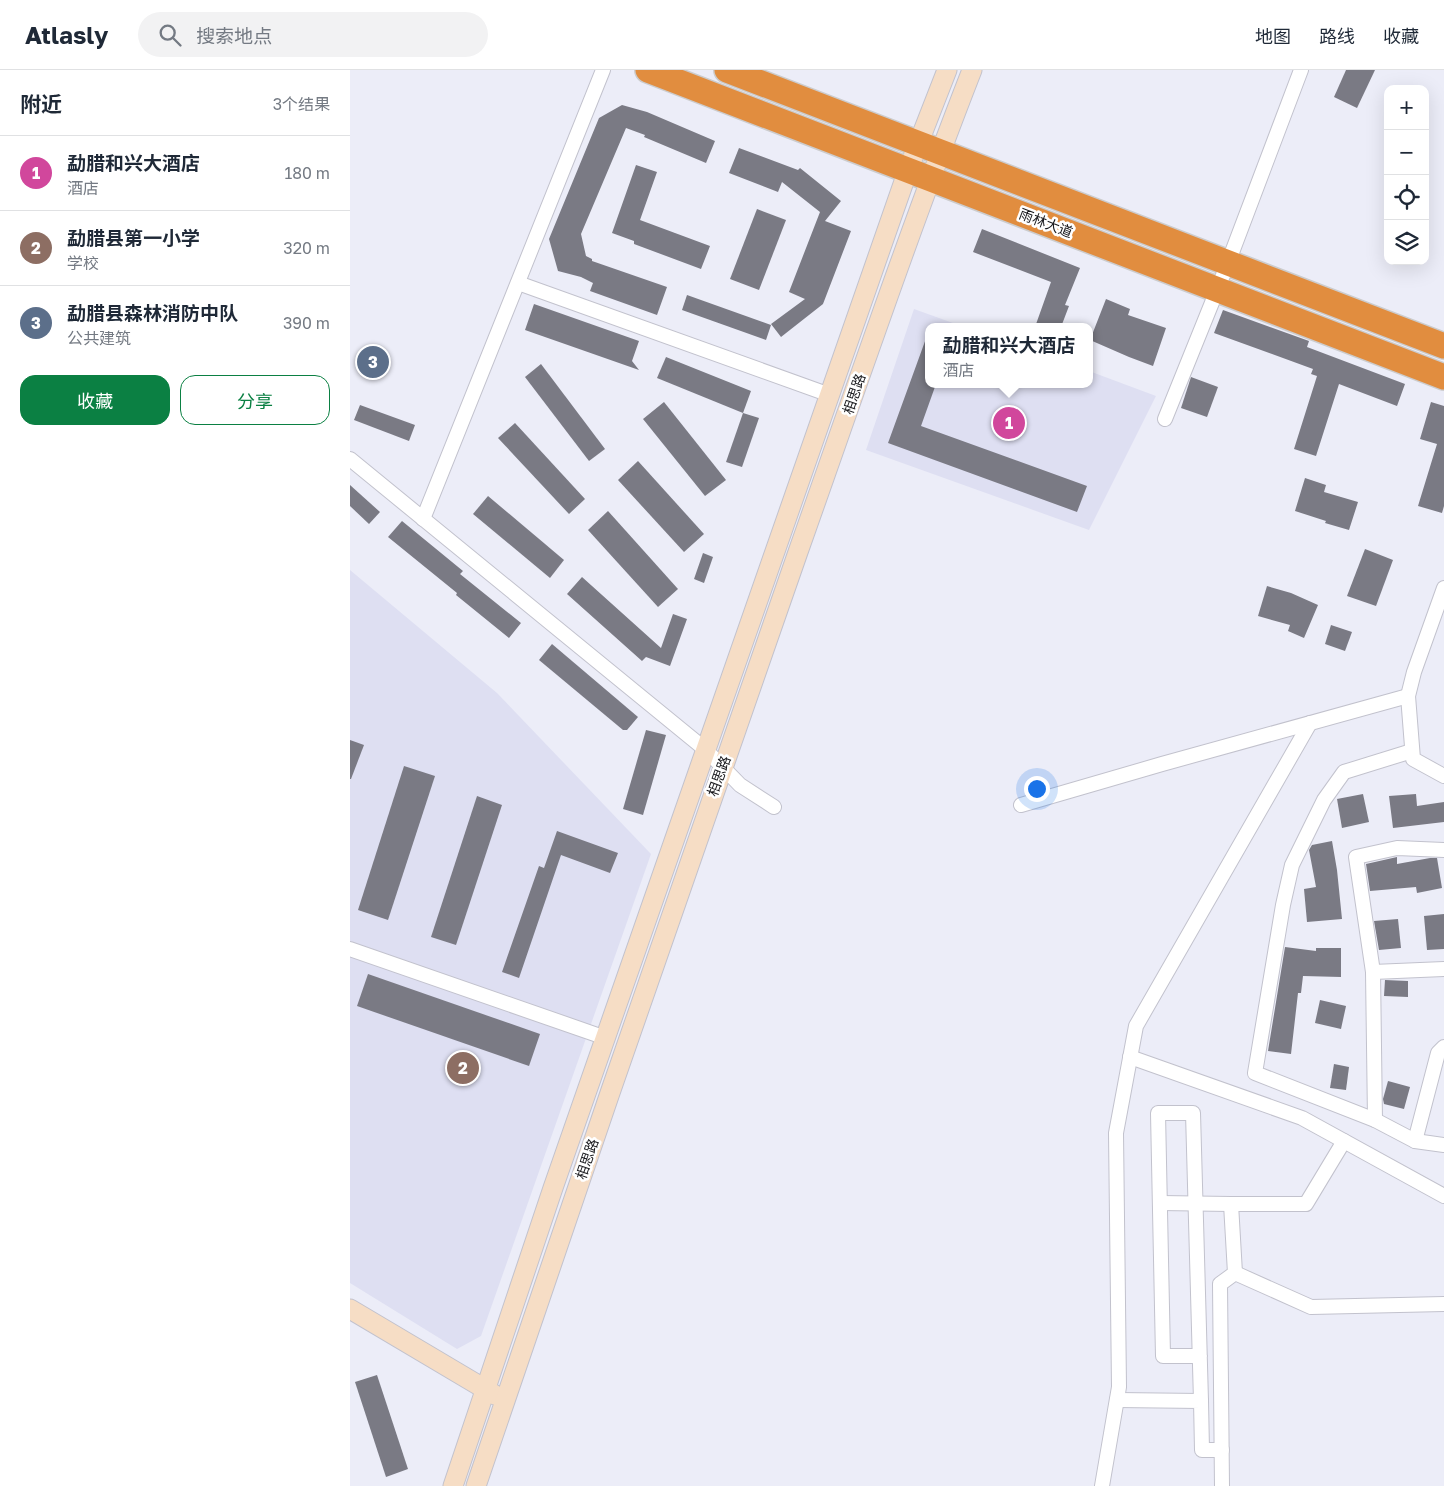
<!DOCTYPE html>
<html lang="zh">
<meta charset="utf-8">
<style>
body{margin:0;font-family:"Golos Text","Noto Sans SC",sans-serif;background:#f2f2f3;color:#1f2937}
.controls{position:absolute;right:15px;top:15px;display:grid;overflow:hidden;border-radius:10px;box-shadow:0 5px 20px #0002}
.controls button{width:45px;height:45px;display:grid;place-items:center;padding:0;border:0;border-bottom:1px solid #e0e1e3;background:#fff;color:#1f2937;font:25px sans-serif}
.you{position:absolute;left:686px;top:718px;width:18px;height:18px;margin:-12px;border:4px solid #fff;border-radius:50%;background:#1a73e8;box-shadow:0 0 0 8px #1a73e833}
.badge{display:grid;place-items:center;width:32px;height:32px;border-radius:50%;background:#0b8043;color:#fff;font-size:16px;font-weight:700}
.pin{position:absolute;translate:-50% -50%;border:2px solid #fff;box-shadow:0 1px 5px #0006}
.popup{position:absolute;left:575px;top:253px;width:168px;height:65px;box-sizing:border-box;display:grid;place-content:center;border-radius:10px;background:#fff;filter:drop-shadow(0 1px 4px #0005);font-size:16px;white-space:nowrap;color:#747a83}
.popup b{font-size:19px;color:#1f2937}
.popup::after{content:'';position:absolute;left:50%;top:100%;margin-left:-10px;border:10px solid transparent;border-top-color:#fff}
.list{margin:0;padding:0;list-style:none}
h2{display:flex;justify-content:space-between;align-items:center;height:65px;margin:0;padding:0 20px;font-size:21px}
h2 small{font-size:16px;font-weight:400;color:#747a83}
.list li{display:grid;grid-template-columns:32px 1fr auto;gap:15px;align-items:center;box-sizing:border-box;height:75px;padding:0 20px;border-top:1px solid #e0e1e3}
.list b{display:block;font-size:19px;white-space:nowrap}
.list p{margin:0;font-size:16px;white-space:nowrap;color:#747a83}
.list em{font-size:16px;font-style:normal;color:#747a83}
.actions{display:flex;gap:10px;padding:15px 20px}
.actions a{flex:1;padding:11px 0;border:1px solid #0b8043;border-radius:15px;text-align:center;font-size:18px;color:#0b8043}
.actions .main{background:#0b8043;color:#fff}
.icon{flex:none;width:28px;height:28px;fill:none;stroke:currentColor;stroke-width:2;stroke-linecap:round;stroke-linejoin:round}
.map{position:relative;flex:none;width:1094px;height:1416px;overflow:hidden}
header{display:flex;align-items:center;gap:30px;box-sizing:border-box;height:70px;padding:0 25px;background:#fff;border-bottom:1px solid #e0e1e3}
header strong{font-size:24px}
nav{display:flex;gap:28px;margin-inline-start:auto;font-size:18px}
.search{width:350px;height:45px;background:#f2f2f3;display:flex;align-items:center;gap:12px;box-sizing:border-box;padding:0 18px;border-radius:28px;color:#747a83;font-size:19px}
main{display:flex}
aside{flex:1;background:#fff}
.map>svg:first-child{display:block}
.built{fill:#dedff2}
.building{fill:#7a7a84}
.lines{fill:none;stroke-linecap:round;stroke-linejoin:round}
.street-casing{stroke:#c2c2cd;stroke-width:16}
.secondary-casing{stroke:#c2c2cd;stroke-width:21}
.highway-casing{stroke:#cccccd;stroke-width:28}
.street{stroke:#fff;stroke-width:14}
.secondary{stroke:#f6ddc5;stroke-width:19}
.highway{stroke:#e18d3f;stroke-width:25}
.labels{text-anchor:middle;stroke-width:5;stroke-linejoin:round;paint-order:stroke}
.street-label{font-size:14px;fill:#18181c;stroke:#fff}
</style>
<header>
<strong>Atlasly</strong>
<div class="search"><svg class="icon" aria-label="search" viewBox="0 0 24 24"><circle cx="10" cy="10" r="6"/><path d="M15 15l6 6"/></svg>搜索地点</div>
<nav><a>地图</a><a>路线</a><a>收藏</a></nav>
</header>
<main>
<aside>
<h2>附近<small>3个结果</small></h2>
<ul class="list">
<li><span class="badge" style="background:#d1479c">1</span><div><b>勐腊和兴大酒店</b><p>酒店</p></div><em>180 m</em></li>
<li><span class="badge" style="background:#8d6e63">2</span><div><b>勐腊县第一小学</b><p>学校</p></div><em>320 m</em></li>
<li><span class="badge" style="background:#5c6f8a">3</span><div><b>勐腊县森林消防中队</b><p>公共建筑</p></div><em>390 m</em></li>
</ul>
<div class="actions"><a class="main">收藏</a><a>分享</a></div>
</aside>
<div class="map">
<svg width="1094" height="1416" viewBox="0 0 1094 1416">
<rect width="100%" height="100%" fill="#ecedf8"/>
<g class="built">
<polygon points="564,239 614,257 579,257 579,314 739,314 739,301 806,326 739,460 516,380"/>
<polygon points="0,500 147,623 301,784 131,1266 107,1279 0,1213"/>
</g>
<g class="building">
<polygon points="996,0 1025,0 1007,38 984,27"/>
<polygon points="272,35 297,42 365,71 356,93 294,67 295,65 276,58 231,164 236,186 242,189 242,191 317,217 307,245 240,221 243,213 231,207 208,201 199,169 249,48"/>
<polygon points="389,78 448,100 450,98 491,131 475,151 501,161 473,234 431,267 421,254 455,229 439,222 470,142 432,112 428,122 379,103"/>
<polygon points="286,95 307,102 290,150 360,176 351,199 284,174 284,171 262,163"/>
<polygon points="407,139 436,150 409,220 380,209"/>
<polygon points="632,159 730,198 715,235 719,236 711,257 685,257 701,212 623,182"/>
<polygon points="337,225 421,255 416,270 332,240"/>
<polygon points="756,229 780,239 778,245 816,258 803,296 779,287 740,270"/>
<polygon points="184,234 289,271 282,291 289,300 175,260"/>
<polygon points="873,240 959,271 957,277 1055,314 1047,336 989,314 966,386 944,379 967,306 961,304 963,299 864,263"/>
<polygon points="578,263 579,263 579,314 586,314 571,356 737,416 727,442 538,373"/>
<polygon points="316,287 401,321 393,343 307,308"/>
<polygon points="191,294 255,379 239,391 175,307"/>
<polygon points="841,307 868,317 857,347 831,338"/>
<polygon points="314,332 376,410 355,426 293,349"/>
<polygon points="1081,332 1094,336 1094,436 1092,443 1068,436 1087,374 1070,369"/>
<polygon points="10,335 65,355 59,371 4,350"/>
<polygon points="393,343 409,348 392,397 376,392"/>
<polygon points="165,353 235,429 219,444 148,368"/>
<polygon points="288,391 354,464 334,482 268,410"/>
<polygon points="955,408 976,415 974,422 1008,432 999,460 975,453 976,451 945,441"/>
<polygon points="0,415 30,442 19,454 0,436"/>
<polygon points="138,426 214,490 200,508 123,444"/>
<polygon points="258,441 328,519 308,537 238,460"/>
<polygon points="52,451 113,501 110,504 171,553 159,568 106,525 107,523 38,467"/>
<polygon points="1015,479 1043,490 1026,536 997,526"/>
<polygon points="353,483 363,487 354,513 344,509"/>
<polygon points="232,507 311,578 323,544 337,549 320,596 296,587 292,591 217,524"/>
<polygon points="917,516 941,523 968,535 954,568 938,561 940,555 908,546"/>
<polygon points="981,555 1002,562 995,581 975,574"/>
<polygon points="202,574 288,647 277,660 273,660 189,590"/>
<polygon points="296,660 316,665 293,745 273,739"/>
<polygon points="0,670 14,675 1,709 0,709"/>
<polygon points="54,696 85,706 38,850 8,840"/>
<polygon points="1013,724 1019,752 992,758 987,729"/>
<polygon points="1066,724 1067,736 1094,732 1094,752 1043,758 1039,726"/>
<polygon points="127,726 152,735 106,875 81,867"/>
<polygon points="207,761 268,783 260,803 211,785 169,908 152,902 189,796 194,798"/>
<polygon points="982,771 987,800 992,849 957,852 954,819 966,817 959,780 962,775"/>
<polygon points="1047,787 1047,794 1080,788 1087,788 1092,818 1067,823 1066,817 1020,821 1016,794"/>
<polygon points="1094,844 1094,879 1077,880 1074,846"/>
<polygon points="1048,849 1051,878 1029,880 1024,851"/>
<polygon points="935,877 966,881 966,878 991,878 991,907 953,906 951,923 948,923 941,984 918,981"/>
<polygon points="18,904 190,964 179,996 7,936"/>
<polygon points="1035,910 1058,911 1058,927 1034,926"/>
<polygon points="970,930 996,936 991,959 965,953"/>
<polygon points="984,994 999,997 996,1020 980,1018"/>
<polygon points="1038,1011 1060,1017 1054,1039 1034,1034 1033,1029"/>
<polygon points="27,1305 58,1399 36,1407 5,1312"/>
</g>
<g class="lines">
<g class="street-casing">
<g id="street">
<polyline points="168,213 480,325"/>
<polyline points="815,349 878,193 951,0"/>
<polyline points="0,389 356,680 390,715 424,737"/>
<polyline points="73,449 253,0"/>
<polyline points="1094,518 1064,602 1058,626 1063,689 1094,706"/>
<polyline points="1062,681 994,702 974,730 942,795 933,835 905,1003 1025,1050 1065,1071 1094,1075"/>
<polyline points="671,735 812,694 1058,626"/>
<polyline points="1094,780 1047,778 1006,787 1023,902 1094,899"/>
<polyline points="0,879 256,968"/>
<polyline points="1023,902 1025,1050"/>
<polyline points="780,987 952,1048 1094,1126"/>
<polyline points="1065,1071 1088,983 1094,977"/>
<polyline points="810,1133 881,1134"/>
<polyline points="885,1203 961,1237 1094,1234"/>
<path d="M850,1286H813L808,1043H843C846,1139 848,1235 851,1331"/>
<polyline points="767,1330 851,1331 852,1380 872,1380"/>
<polyline points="752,1416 769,1317 766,1063 786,956 960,653"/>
<polyline points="872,1416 870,1214 885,1203 881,1134 956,1134 994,1071"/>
</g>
</g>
<g class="secondary-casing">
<g id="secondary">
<polyline points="0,1239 145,1325"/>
<polyline points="103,1416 203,1118 558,100 597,0"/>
<path d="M126,1416C232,1104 338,793 448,482C505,321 560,159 622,0"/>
</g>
</g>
<g class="highway-casing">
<g id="highway">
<polyline points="298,0 1094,307"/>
<polyline points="377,0 1094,276"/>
</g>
</g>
<use href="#street" class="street"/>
<use href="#secondary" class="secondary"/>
<use href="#highway" class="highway"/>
</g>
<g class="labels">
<g class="street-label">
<text transform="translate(696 153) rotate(21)" y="5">雨林大道</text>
<text transform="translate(504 324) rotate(-71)" y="5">相思路</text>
<text transform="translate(369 706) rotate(-70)" y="5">相思路</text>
<text transform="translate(237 1089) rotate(-71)" y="5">相思路</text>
</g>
</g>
</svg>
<div class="controls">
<button>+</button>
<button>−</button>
<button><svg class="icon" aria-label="locate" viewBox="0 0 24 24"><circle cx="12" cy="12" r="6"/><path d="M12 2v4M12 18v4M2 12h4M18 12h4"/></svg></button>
<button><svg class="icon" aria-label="layers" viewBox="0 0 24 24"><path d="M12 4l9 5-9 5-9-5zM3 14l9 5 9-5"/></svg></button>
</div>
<div class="you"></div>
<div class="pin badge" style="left:659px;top:353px;background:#d1479c">1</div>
<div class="popup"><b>勐腊和兴大酒店</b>酒店</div>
<div class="pin badge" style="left:113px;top:998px;background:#8d6e63">2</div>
<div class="pin badge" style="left:23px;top:292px;background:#5c6f8a">3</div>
</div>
</main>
